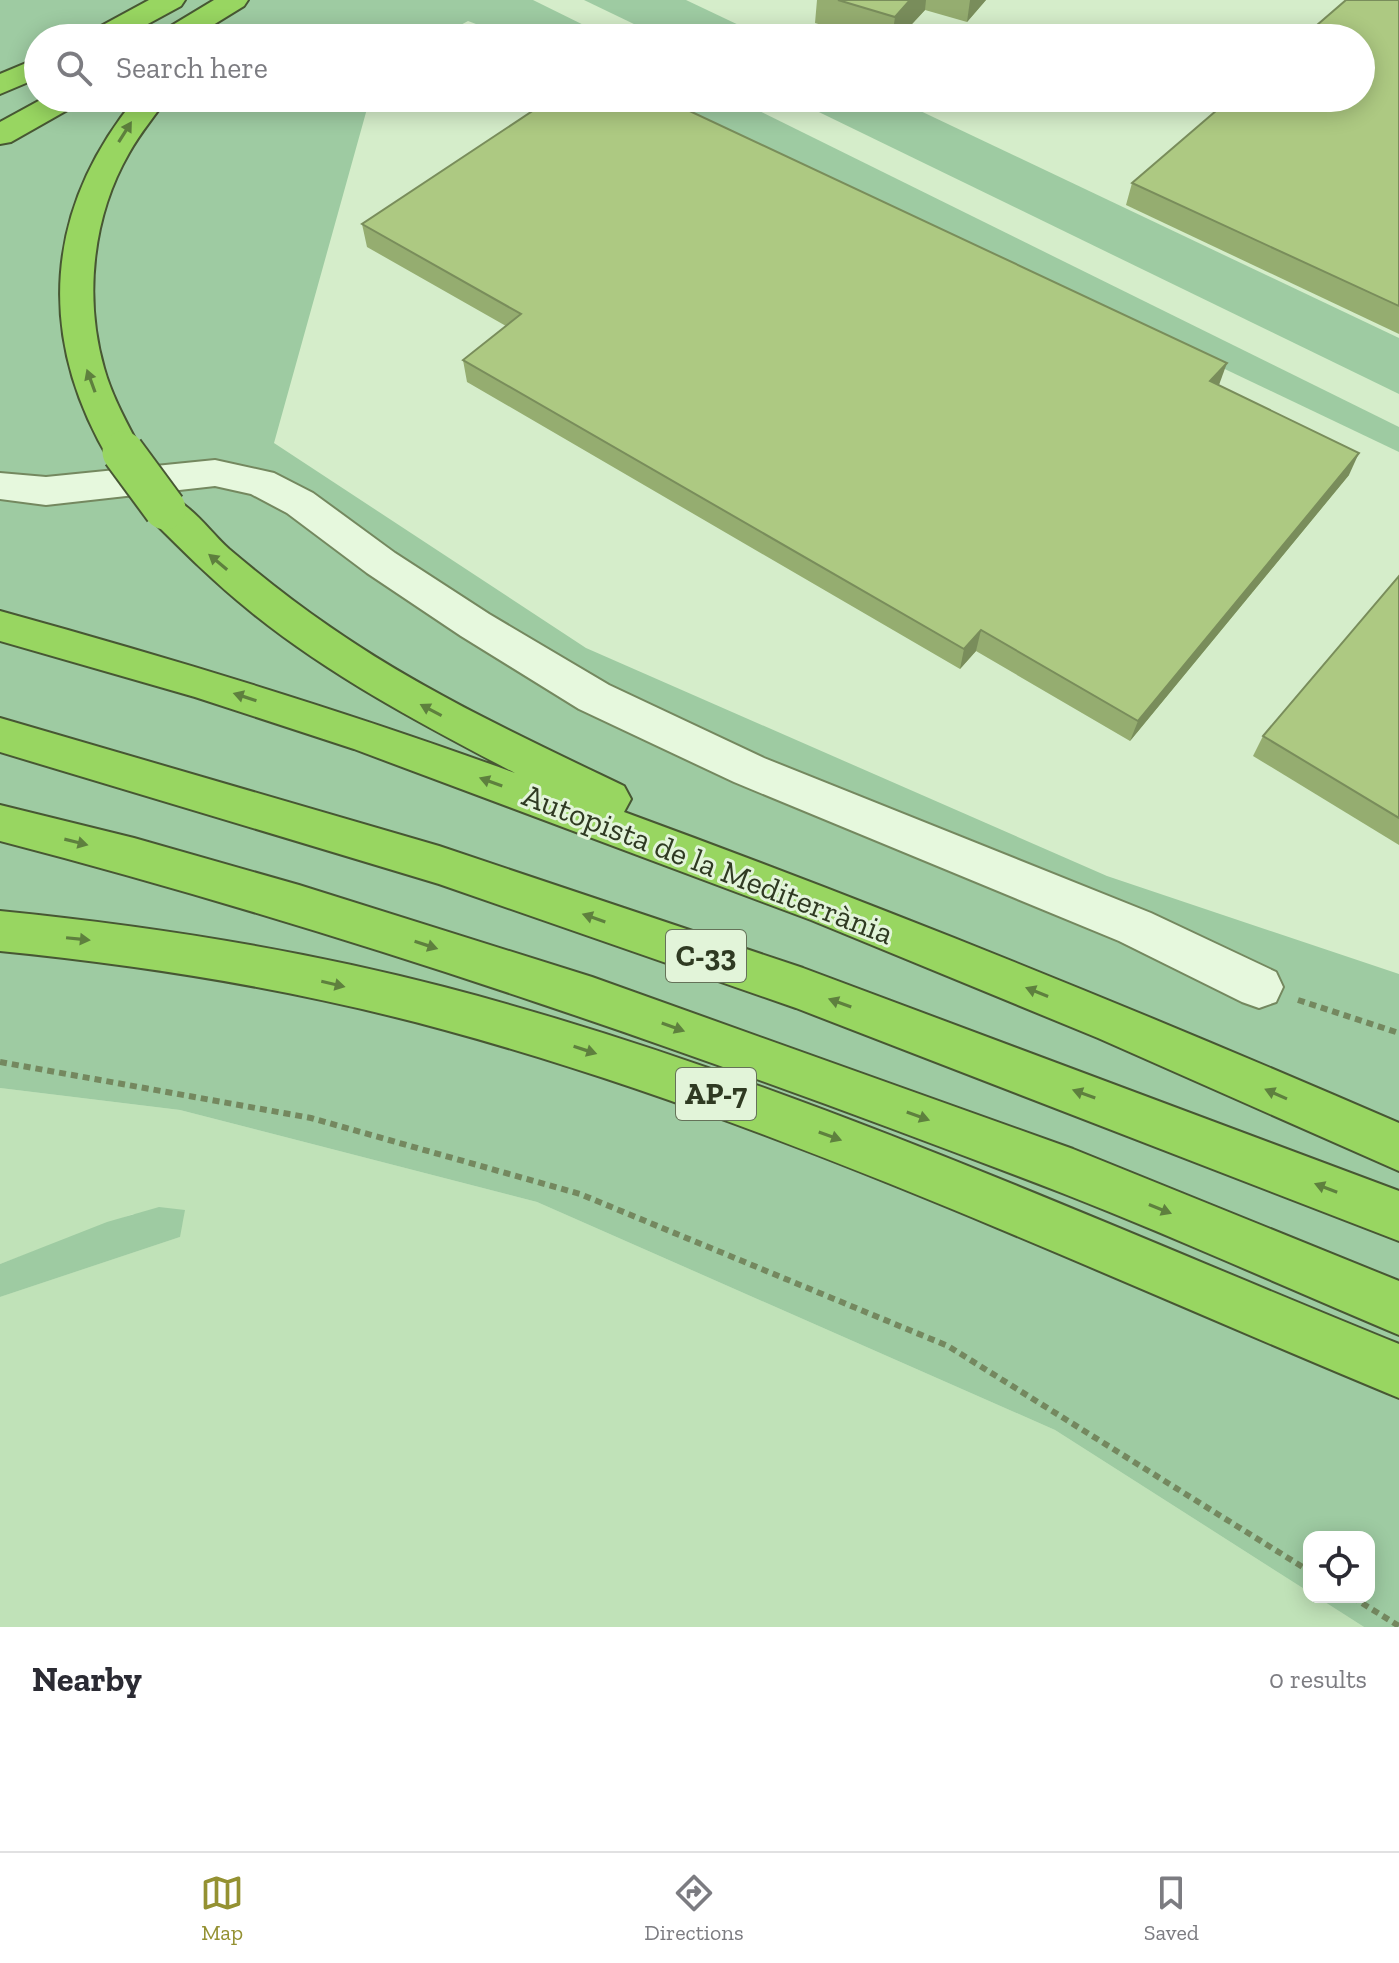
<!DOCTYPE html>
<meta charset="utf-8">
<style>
body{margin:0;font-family:"Zilla Slab",serif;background:#f7f7f7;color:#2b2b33}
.controls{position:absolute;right:24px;bottom:24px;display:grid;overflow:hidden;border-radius:16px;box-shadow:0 4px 20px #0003}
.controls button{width:72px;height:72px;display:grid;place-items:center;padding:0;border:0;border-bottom:2px solid #e1e1e2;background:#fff;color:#2b2b33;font:40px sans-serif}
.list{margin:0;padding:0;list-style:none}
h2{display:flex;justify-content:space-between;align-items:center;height:104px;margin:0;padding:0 32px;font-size:34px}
h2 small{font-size:26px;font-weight:400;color:#7c7c81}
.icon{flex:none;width:44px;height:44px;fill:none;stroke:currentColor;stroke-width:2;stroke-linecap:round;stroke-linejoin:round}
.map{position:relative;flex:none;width:1399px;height:1627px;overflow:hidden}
.search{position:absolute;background:#fff;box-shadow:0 4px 20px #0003;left:24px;right:24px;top:24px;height:88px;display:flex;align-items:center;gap:20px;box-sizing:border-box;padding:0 28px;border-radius:44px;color:#7c7c81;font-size:30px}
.sheet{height:224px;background:#fff}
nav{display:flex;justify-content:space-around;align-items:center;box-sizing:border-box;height:112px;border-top:2px solid #e1e1e2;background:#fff;font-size:22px;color:#7c7c81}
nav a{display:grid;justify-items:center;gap:4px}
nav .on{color:#949132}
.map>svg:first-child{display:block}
.farmland{fill:#c0e2b8}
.green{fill:#9ecba2}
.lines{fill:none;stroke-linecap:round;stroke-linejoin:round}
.street-casing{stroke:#74885f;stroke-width:4}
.highway-casing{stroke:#475733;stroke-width:4}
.path{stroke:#74885f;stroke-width:6;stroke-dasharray:7 5;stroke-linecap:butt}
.street{fill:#e6f8dd;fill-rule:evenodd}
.highway{fill:#98d661;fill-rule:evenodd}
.highway-bridge-casing{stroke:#475733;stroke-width:45;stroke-linecap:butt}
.highway-bridge{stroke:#98d661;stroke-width:41}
.wall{fill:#95ad70}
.shaded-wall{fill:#798d5b}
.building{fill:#adc982;stroke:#798d5b;stroke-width:2}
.oneway{fill:#5e803e}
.labels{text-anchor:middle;stroke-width:6;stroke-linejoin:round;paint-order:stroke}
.shield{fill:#e2f4d9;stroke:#657259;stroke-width:2}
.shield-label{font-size:30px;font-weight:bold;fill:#2f3a22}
.street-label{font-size:32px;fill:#2f3a22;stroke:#e2f4d9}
</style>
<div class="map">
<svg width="1399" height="1627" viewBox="0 0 1399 1627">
<rect width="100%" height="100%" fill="#d5edca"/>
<polygon class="farmland" points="0,1088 180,1110 537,1202 1055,1430 1309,1592 1309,1597 1317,1597 1364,1627 0,1627 0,1297 180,1237 133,1214 0,1264"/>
<g class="green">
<polygon points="0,0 533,0 610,38 513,38 468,21 437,38 38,38 38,98 370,98 274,443 586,648 1107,876 1399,974 1399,1627 1364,1627 1317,1597 1369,1597 1369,1537 1309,1537 1309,1592 1055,1430 537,1202 180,1110 0,1088"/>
<polygon points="584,0 686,0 766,38 663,38"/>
<polygon points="655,98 733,98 1399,427 1399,452"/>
<polygon points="790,98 893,98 1399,338 1399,394"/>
<polygon points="159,1207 185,1210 180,1237 0,1297 0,1264 107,1222"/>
</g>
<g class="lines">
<g class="street-casing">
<polygon id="street" points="215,460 274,473 313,493 395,553 489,614 609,685 764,758 1151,913 1276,972 1283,987 1276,1002 1259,1008 1242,1002 1119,941 734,782 579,709 461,636 367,573 287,513 251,494 215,486 46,505 0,499 0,473 46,477"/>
</g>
<g class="highway-casing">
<g id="highway">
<polygon points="149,0 185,0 181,6 122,38 85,38 90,32"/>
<polygon points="214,0 248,0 244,6 192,38 156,38 161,32"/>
<polygon points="38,58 38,78 0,94 0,74"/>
<polygon points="44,98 82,98 78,104 11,142 0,144 0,122"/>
<path d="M136,98H167C154,117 140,133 129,153C92,217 84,298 104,368C112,397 128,425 142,452L136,461L123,465L110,461C36,337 44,210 136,98Z"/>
<path d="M165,495C191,503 209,531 229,549C262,577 295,603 330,627C422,691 524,738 624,786L631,799L624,812C886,908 1143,1012 1399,1123V1171L1098,1038L811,920L354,749L195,697L0,641V611C174,659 345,711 515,773C423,725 330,676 250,611C214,582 183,551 151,519L146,509L151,499Z"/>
<polygon points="0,718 439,846 803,968 1399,1191 1399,1241 796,1008 439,884 0,752"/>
<path d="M0,805L134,838L299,885L592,977L1073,1149L1399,1281V1335C1287,1288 1175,1237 1062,1193C714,1059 361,935 0,841Z"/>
<path d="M0,911C150,926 298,949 444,987C774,1073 1084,1216 1399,1344V1398C1084,1268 775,1120 445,1030C299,990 151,966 0,951Z"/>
</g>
</g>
<g class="path">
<polyline points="1298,1000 1399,1033"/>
<polyline points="0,1062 311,1118 580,1194 948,1346 1309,1571"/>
<polyline points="1352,1597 1399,1626"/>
</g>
<use href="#street" class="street"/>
<use href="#highway" class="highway"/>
<g class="highway-bridge-casing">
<polyline id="highway-bridge" points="123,452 165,509"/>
</g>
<use href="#highway-bridge" class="highway-bridge"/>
</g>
<g class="wall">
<polygon points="817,0 986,0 967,22 925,10 899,38 865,38 815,23"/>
<polygon points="1399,0 1399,334 1126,205 1132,183"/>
<polygon points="362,224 1219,386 1349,475 1130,741 976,651 960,669 467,382 463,360 506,326 367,247"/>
<polygon points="1399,576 1399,845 1253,756 1263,736"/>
</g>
<g class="shaded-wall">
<polygon points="910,0 926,0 925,10 899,38 892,38 895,17"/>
<polygon points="970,0 986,0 967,22"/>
<polygon points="1227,363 1219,385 1210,381"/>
<polygon points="1359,453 1349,475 1130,741 1138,721"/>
<polygon points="981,630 976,651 960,669 964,649"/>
</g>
<g class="building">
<polygon points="838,0 910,0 895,17"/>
<polygon points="1346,0 1399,0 1399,306 1132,183 1231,98 1361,98 1361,38 1302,38"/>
<polygon points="552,98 662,98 1227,363 1210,381 1359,453 1138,721 981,630 964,649 463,360 521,314 362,224"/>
<polygon points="1399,576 1399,818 1263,736"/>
</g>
<defs><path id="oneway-solid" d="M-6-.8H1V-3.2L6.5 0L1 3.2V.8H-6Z" transform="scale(2)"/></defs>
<g class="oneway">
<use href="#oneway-solid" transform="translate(125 132) rotate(-58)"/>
<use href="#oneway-solid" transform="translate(91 381) rotate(-110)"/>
<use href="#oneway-solid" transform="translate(218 562) rotate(-140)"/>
<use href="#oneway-solid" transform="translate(245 697) rotate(-162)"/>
<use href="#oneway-solid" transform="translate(431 710) rotate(-152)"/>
<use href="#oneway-solid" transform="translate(491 782) rotate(-160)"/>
<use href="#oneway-solid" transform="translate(76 842) rotate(14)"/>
<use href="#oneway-solid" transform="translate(594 918) rotate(-161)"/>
<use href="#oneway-solid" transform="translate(78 939) rotate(6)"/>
<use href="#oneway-solid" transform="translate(426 945) rotate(18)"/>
<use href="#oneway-solid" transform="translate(333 984) rotate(13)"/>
<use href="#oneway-solid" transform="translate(1037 992) rotate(-158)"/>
<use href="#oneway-solid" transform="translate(840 1003) rotate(-160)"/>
<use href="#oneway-solid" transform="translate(673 1027) rotate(20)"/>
<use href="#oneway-solid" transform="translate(585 1050) rotate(18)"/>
<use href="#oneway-solid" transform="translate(1084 1094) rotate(-160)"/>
<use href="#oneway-solid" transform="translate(1276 1094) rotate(-156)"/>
<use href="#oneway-solid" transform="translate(918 1116) rotate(20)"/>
<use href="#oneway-solid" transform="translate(830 1136) rotate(20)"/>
<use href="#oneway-solid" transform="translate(1326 1188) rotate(-159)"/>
<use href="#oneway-solid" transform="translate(1160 1209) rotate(22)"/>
</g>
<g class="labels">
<g class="shield">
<rect x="666" y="930" width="80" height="52" rx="6"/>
<rect x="676" y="1068" width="80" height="52" rx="6"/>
</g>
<g class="shield-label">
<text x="706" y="966">C-33</text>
<text x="716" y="1104">AP-7</text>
</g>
<g class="street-label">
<text transform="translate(708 864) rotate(21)" y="11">Autopista de la Mediterrània</text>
</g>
</g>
</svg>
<div class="controls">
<button><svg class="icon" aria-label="locate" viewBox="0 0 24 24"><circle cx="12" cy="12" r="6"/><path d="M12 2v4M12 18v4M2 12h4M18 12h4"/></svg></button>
</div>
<div class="search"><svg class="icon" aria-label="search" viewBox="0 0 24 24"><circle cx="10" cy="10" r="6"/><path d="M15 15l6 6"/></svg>Search here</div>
</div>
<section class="sheet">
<h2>Nearby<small>0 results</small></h2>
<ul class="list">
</ul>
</section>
<nav>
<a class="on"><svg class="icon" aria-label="map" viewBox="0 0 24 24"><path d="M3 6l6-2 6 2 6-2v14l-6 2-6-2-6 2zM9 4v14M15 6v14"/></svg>Map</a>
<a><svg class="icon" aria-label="directions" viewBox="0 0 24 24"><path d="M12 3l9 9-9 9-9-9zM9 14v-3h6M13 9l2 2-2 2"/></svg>Directions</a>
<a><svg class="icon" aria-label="saved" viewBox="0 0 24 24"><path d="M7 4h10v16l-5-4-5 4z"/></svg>Saved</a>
</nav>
